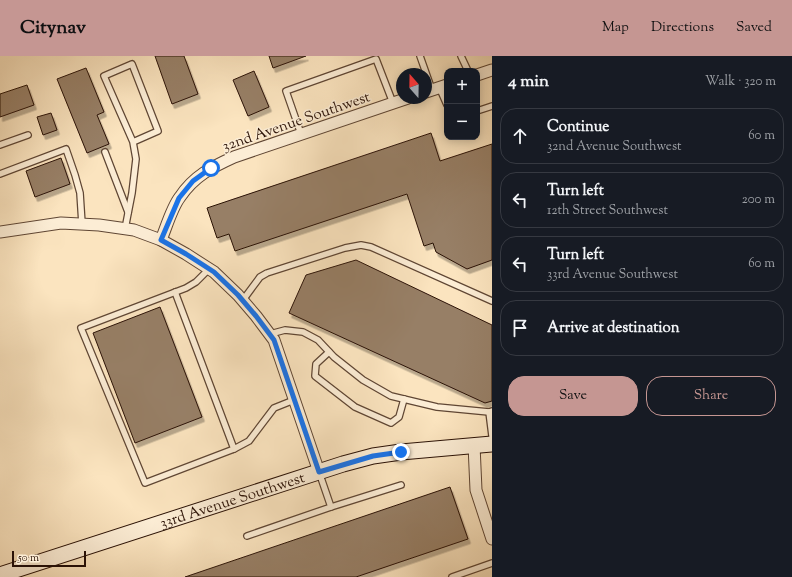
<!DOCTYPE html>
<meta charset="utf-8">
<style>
body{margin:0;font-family:"Sorts Mill Goudy",serif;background:#20242c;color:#f1f3f6}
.controls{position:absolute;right:12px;top:12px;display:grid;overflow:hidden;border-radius:8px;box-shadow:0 2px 10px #0003}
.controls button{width:36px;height:36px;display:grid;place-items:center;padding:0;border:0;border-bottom:1px solid #363941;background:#171b24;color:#f1f3f6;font:20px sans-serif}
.compass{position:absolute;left:396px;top:12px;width:36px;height:36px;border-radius:50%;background:#171b24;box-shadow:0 2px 10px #0003;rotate:340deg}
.scale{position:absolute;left:12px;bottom:10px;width:74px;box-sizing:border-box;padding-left:4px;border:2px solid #2b1206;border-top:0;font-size:11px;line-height:14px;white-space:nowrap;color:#2b1206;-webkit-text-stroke:3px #fcedd5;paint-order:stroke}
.stop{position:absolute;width:12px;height:12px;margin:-9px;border:3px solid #1a73e8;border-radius:50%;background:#fff}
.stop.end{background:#1a73e8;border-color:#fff;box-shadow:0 1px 4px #0008}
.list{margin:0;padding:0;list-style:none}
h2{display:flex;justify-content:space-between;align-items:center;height:52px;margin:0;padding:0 16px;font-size:17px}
h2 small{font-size:13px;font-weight:400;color:#9ea1a6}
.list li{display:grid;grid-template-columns:26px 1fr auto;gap:12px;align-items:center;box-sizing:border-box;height:56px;margin:0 8px 8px;padding:0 8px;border:1px solid #363941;border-radius:16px}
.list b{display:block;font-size:15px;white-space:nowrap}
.list p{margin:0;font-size:13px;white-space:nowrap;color:#9ea1a6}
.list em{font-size:13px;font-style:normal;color:#9ea1a6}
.actions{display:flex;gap:8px;padding:12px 16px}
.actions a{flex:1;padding:9px 0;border:1px solid #c59692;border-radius:16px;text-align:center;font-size:14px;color:#c59692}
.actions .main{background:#c59692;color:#111}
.icon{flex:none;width:22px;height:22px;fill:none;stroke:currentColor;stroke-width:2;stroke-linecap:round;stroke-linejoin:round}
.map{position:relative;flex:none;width:492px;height:521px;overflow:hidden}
header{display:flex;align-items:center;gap:24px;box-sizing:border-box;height:56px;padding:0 20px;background:#c59692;color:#111}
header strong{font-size:19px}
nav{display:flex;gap:22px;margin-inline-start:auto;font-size:14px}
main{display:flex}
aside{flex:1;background:#171b24}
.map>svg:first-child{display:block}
.building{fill:#977f66;stroke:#2b1206;filter:url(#shadow)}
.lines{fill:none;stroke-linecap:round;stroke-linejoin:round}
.lane-casing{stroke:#5f4634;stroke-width:8}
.street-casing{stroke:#5f4634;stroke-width:13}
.secondary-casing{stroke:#2b1206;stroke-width:17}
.lane{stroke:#fcedd5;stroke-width:5.5}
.street{stroke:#fcedd5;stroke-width:11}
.secondary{stroke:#fcedd5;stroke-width:15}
.route{stroke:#1a73e8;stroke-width:5}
.labels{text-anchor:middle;stroke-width:3;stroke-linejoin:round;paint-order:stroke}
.street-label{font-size:15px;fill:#2b1206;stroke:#fcedd5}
</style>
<header>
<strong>Citynav</strong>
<nav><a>Map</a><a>Directions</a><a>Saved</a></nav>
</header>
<main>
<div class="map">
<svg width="492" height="521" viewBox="0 0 492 521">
<defs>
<filter id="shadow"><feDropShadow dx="2.5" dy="4.5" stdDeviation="0" flood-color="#0004"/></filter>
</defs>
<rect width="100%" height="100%" fill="#fbe4bf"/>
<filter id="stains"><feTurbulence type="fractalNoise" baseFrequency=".005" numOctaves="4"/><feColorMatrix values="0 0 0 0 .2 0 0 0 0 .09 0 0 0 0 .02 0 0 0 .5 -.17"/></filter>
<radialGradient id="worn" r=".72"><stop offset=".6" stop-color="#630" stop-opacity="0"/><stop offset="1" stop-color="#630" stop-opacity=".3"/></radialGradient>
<g class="building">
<polygon points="155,0 184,0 198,38 172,48"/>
<polygon points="269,0 306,0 273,12"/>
<polygon points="86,12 104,56 97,59 109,88 87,97 57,23"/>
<polygon points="254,15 269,51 248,60 233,24"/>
<polygon points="27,29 34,49 0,61 0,38"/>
<polygon points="51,57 57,74 43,79 37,61"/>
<polygon points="431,77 440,105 492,88 492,204 467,213 436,196 433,187 424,190 407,138 235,195 229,178 217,182 207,152"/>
<polygon points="61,102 70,128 35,141 26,115"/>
<polygon points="356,204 492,269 492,345 485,347 289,257 306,219"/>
<polygon points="160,251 202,361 135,387 93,277"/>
<polygon points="450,431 468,483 356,521 185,521"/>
</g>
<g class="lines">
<g class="lane-casing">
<g id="lane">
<polyline points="420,0 432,34"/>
<polyline points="461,0 468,15"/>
<polyline points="439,31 447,49"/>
<polyline points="477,55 492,50"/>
<polyline points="301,78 286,35 376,3 393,47"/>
<polyline points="0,89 28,79"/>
<polyline points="105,96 128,156"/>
<polyline points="0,118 66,93 75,119 80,137 82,168"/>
<polyline points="125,173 132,137 136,103 133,86 104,20 132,8 158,75 133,86"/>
<polyline points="209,213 196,226 186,232 81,272 145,427 234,393"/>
<polyline points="175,236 234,393 249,385 274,352 294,344"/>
<polyline points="243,244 260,221 267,217 345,192 361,189 371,191 492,245"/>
<polyline points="270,278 285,274 303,276 318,284 334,301 363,324 391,340 437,351 489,356 492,355"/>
<polyline points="329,296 316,308 315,320 355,351 391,367 399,361 404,343"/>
<polyline points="489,356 492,380"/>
<polyline points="331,451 401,429"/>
<polyline points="247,480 331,451 319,416"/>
<polyline points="452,521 492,507"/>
</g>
</g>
<g class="street-casing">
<g id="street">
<polyline points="477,19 492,14"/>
<polyline points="426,36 447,29"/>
<polyline points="0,176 61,167 99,169 134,174 161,184 186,198 214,216 238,239 256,260 274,284 319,416"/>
<path d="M161,184C166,172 172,151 180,141C194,120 212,111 234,101L408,42"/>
<polyline points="474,389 476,434 492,483"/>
</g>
</g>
<g class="secondary-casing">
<g id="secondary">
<path id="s1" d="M0,519L343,408L373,400L401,396L492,388"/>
</g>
</g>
<use href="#lane" class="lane"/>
<use href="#street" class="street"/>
<use href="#secondary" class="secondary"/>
</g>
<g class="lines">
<polyline class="route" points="211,112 193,125 179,142 161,184 186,198 214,216 238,239 256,260 274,284 319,416 373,400 401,396"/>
</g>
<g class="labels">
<g class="street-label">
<text transform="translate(296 65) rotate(-19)" y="5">32nd Avenue Southwest</text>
<text dy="5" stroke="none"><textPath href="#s1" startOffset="244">33rd Avenue Southwest</textPath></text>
</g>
</g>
<rect width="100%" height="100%" filter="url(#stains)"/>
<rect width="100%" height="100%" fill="url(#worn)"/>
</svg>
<div class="controls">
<button>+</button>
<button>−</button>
</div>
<svg class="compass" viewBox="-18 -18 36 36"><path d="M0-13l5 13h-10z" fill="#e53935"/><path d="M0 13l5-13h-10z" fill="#9ea1a6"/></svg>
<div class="scale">50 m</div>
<div class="stop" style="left:211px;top:112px"></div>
<div class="stop end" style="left:401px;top:396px"></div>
</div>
<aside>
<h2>4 min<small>Walk · 320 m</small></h2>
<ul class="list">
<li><svg class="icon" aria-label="ahead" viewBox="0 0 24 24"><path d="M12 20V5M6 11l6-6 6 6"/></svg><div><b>Continue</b><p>32nd Avenue Southwest</p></div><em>60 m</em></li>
<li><svg class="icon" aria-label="left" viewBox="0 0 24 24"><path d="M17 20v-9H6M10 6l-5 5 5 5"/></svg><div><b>Turn left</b><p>12th Street Southwest</p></div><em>200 m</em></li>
<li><svg class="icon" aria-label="left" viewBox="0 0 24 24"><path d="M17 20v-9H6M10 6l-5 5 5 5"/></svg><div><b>Turn left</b><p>33rd Avenue Southwest</p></div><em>60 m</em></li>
<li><svg class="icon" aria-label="arrive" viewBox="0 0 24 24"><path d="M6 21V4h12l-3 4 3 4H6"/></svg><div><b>Arrive at destination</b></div></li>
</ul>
<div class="actions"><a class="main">Save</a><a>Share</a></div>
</aside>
</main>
